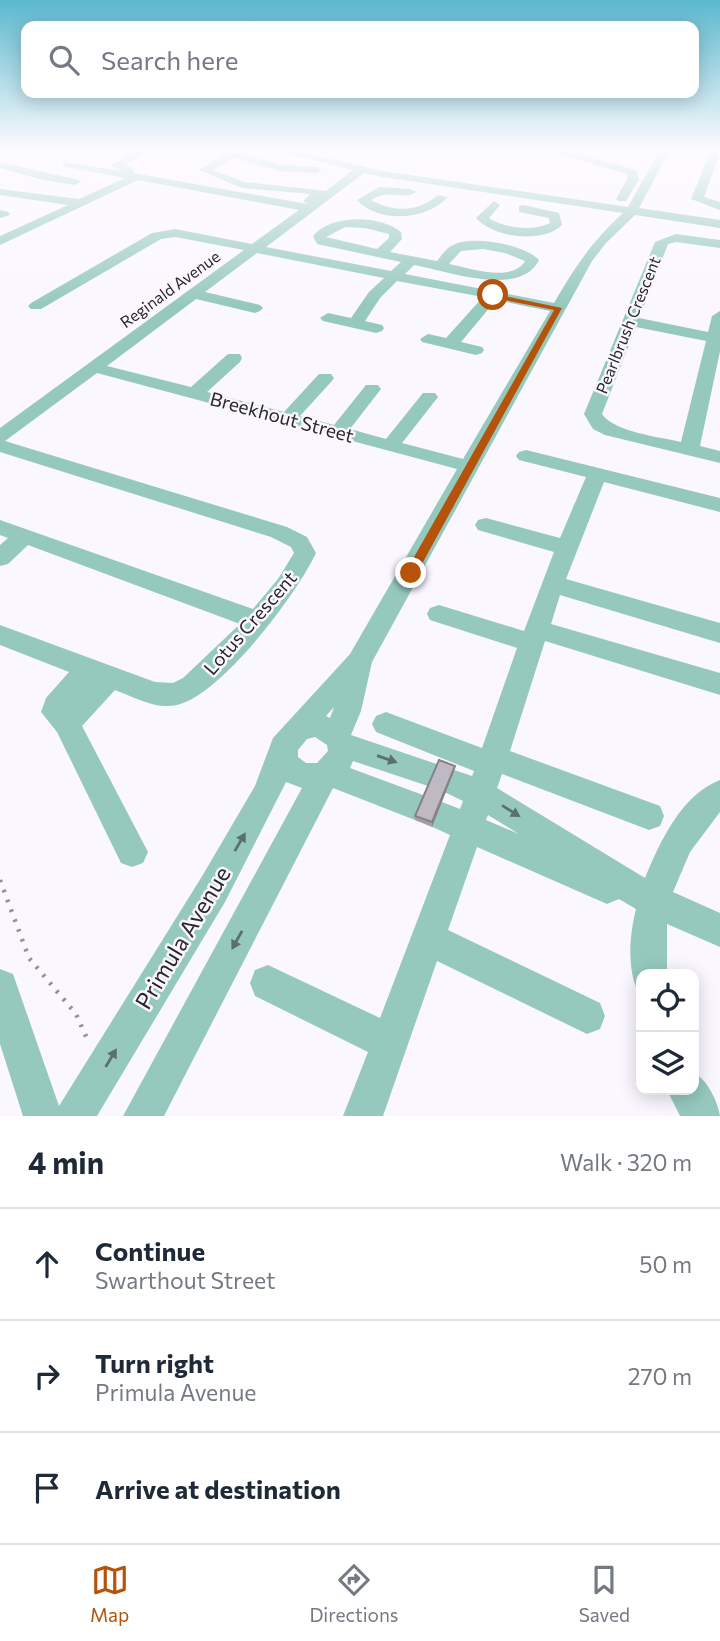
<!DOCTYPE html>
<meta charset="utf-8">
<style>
body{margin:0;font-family:Commissioner,sans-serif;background:#f6f6f7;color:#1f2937}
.controls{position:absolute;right:21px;bottom:21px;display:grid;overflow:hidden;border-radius:14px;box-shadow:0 4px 18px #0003}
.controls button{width:63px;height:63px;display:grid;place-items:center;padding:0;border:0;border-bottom:2px solid #e0e1e3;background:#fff;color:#1f2937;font:35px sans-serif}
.stop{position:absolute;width:21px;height:21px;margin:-16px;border:5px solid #b45309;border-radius:50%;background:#fff}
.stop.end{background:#b45309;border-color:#fff;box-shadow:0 2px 7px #0008}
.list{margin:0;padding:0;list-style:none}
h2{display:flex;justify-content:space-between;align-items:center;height:91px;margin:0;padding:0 28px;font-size:30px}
h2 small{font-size:23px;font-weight:400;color:#747a83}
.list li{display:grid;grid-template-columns:46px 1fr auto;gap:21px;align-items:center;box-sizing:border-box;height:112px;padding:0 28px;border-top:2px solid #e0e1e3}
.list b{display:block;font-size:26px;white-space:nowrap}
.list p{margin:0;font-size:23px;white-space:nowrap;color:#747a83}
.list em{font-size:23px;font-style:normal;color:#747a83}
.icon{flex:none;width:38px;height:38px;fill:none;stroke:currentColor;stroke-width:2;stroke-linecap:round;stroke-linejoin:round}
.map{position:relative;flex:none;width:720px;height:1116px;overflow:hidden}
.search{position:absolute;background:#fff;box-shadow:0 4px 18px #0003;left:21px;right:21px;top:21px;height:77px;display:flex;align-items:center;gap:18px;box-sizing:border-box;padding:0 24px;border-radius:14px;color:#747a83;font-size:26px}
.sheet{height:427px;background:#fff}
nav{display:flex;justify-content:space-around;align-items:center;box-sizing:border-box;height:98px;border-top:2px solid #e0e1e3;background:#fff;font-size:19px;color:#747a83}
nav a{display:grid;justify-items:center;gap:4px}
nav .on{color:#b45309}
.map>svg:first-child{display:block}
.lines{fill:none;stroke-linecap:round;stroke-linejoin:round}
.path{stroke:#939096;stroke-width:4.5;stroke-dasharray:2.5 8;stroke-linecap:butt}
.minor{fill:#96c9be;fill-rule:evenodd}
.wall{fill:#a39fa7}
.shaded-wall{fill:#858288}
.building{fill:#beb9c2;stroke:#858288;stroke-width:2}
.oneway{fill:#5a706d}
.route{fill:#b45309}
.labels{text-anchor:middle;stroke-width:5;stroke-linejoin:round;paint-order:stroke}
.far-street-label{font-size:16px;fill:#29272b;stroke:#fbf7ff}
.street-label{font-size:19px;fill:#29272b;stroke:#fbf7ff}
.near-street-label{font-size:23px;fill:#29272b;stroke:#fbf7ff}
</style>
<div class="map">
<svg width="720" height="1116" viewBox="0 0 720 1116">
<rect width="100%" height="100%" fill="#fbf7ff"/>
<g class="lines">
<polyline class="path" points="0,880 29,958 76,1014 89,1043"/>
<g class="minor">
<path d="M141,148H155L125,165L135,170L133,173L307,204L303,201L310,194L242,188L199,170L235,148H248L241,153L280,165L317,167L322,170L317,173L279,171L234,158L213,170L244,182L326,191L353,170L265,148H285L383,171L628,207L661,148H671L639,208L720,220V228L635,215L606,243L592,261L372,662L361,711L351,735L472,776L474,771L376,732L372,724L376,716L386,712L482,748L517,648L430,620L427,614L430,608L439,605L524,631L554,552L478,530L475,525L478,520L486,518L560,538L586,477L519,460L516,456L519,452L526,450L720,498V512L604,482L566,579L720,623V643L560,595L551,624L720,673V695L545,641L510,751L660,806L664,816L660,826L649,830L502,774L497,788L645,878C660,842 681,795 720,780V812L690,852L673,892L720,913V947L667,924V974H641V989L636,987C627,963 630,933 636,909L619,899L607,904L477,847L448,930L600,1003L605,1016L600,1029L587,1034L437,961L383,1116H343L368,1052L255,996L250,983L255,970L268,965L380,1018L450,835L426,824L425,820L420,822L333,788L164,1116H123L302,788L286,782L225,902L97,1116H23L0,1044V969L13,974L59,1106L201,878L255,786L273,738L350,654L457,469L97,373L5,441L287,527L307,537L316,553C297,594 221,695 177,705C156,710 134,697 115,690L82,726L148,852L143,863L132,867L121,863L57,732L41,712L46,698L69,672L0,645V625L155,682L173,683L183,678L240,624L28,545L8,564L0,566V545L8,538L0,535V520L253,609L278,579L294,553L291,547L271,537L0,452V428L244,250L175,237L161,239L41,309H31L28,306L31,303L152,233L175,229L252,244L299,210L138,180L0,245V236L68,205L0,195V189L79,199L125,178L63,166V162L122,171L111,165ZM364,173L383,177L623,213C593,240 574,268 554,303L405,274L414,265C447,271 521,298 539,260C524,244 472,235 453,245C446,248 442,255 437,261L390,252L402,239L401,232C380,215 331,214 313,236L317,244L401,262L391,271L266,247ZM345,227L365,228L389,234V238L377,249L326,237ZM483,249L505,253L525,261C512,283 469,268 449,264L461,251ZM257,253L384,278L369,292L351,318L328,313L320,318L323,321L376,333L382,331L384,328L382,325L365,321L380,298L397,281L483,297L446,338L428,334L420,339L422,342L476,355L482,353L484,350L482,347L461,342L496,300L550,311L463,459L402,443L438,397L435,393H423L386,439L350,429L381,389L378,385H366L334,425L300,416L331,382L334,378L331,374H319L284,412L207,392L240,362L242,358L240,354H228L191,387L107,366L196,299L255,313L260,311L263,308L260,305L205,292ZM334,707L330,718L326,716ZM315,737L327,745L328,751L317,763H306L298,757V750L307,739ZM353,761L434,788L438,787L440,790L463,801L460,809L437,800L432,801L431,798L350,768ZM488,815L519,834L486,820Z"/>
<polygon points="424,148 481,148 455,155"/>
<polygon points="537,148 555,148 636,170 639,179 626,201 618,201 616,199 627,179 627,174"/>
<polygon points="712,148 720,148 720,153 704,197 720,202 720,210 691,199"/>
<polygon points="0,162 79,180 81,182 75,185 43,180 0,168"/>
<path d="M379,187L410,189L416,192C403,201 390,188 371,200C394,213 418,212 438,195L448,197C427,220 379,224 357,200Z"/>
<path d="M494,201L500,205L489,218C504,228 532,232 550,223L549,218L519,212V206L523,205L559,213L562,225C543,244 493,238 476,218Z"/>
<polygon points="0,210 8,212 10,215 0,218"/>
<path d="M676,234L720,240V248L676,242L668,244L639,318L708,332L712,316L720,311V351L700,446L720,451V463L605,435L593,429L584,414L655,242ZM636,327L706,341L681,442C660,437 614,432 602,414Z"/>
<path d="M694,1073C707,1079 718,1102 720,1116H680L667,1090H694Z"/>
</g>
</g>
<polygon class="wall" points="454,771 432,827 415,820 415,816"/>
<polygon class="shaded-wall" points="455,766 454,771 432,827 432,822"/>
<polygon class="building" points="439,760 455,766 432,822 415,816"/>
<defs><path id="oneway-solid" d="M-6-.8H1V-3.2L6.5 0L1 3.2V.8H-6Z" transform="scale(1.75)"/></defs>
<g class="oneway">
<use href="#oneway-solid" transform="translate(387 759) rotate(19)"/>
<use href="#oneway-solid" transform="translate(511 811) rotate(32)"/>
<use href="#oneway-solid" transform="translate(240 842) rotate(-60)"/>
<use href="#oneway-solid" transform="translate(237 940) rotate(119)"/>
<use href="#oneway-solid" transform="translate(111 1058) rotate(-59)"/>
</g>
<linearGradient id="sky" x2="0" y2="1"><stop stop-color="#5bb8ce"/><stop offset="0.49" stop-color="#fdfbff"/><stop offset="1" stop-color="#fdfbff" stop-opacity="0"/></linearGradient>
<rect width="720" height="305" fill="url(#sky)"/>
<polygon class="route" points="490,293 562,308 417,573 411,577 405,573 554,310 490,297"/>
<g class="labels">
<g class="far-street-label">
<text transform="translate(170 289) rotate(-36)" y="6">Reginald Avenue</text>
<text transform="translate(628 325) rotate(-68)" y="6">Pearlbrush Crescent</text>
</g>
<g class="street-label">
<text transform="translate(282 417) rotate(15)" y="7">Breekhout Street</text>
<text transform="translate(250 623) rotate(-49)" y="7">Lotus Crescent</text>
</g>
<g class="near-street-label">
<text transform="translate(183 938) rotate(-59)" y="8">Primula Avenue</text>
</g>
</g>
</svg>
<div class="controls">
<button><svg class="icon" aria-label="locate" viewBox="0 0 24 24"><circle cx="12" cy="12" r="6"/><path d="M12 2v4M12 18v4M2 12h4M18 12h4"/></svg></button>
<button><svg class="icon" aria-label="layers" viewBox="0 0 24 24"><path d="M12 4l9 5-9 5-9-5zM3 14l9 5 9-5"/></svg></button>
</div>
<div class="stop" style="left:493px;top:295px"></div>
<div class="stop end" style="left:411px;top:573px"></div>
<div class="search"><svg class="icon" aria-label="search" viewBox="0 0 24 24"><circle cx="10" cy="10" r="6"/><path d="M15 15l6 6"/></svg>Search here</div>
</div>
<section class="sheet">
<h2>4 min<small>Walk · 320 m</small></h2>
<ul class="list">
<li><svg class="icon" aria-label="ahead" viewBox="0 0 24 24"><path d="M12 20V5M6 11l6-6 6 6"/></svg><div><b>Continue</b><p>Swarthout Street</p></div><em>50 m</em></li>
<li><svg class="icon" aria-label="right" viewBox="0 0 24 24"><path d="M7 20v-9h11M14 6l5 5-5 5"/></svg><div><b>Turn right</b><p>Primula Avenue</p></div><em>270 m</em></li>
<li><svg class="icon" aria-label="arrive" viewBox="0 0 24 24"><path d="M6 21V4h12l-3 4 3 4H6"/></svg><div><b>Arrive at destination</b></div></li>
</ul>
</section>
<nav>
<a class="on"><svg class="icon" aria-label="map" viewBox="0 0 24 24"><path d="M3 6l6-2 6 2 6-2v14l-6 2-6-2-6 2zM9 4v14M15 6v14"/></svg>Map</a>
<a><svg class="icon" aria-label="directions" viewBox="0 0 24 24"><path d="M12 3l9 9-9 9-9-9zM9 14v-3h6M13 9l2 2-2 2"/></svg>Directions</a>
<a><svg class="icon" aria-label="saved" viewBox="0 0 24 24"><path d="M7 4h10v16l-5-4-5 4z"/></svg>Saved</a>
</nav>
